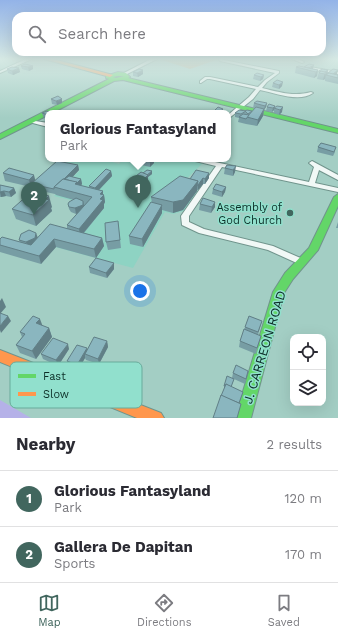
<!DOCTYPE html>
<style>
body{margin:0;font-family:"Work Sans",sans-serif;background:#f2f2f3;color:#2b2b33}
.controls{position:absolute;right:12px;bottom:12px;display:grid;overflow:hidden;border-radius:8px;box-shadow:0 4px 16px #0002}
.controls button{width:36px;height:36px;display:grid;place-items:center;padding:0;border:0;border-bottom:1px solid #e1e1e2;background:#fff;color:#2b2b33;font:20px sans-serif}
.you{position:absolute;left:140px;top:291px;width:14px;height:14px;margin:-10px;border:3px solid #fff;border-radius:50%;background:#1a73e8;box-shadow:0 0 0 6px #1a73e833}
.badge{display:grid;place-items:center;width:26px;height:26px;border-radius:50%;background:#41665e;color:#fff;font-size:13px;font-weight:700}
.pin{position:absolute;translate:-50% -33px;filter:drop-shadow(0 1px 2px #0008)}
.pin::after{content:'';position:absolute;top:21px;width:14px;height:12px;background:inherit;clip-path:polygon(0 0,100% 0,50% 100%)}
.popup{position:absolute;left:45px;top:110px;width:186px;height:52px;box-sizing:border-box;display:grid;place-content:center;border-radius:8px;background:#fff;filter:drop-shadow(0 1px 3px #0005);font-size:13px;white-space:nowrap;color:#7c7c81}
.popup b{font-size:15px;color:#2b2b33}
.popup::after{content:'';position:absolute;left:50%;top:100%;margin-left:-8px;border:8px solid transparent;border-top-color:#fff}
.list{margin:0;padding:0;list-style:none}
h2{display:flex;justify-content:space-between;align-items:center;height:52px;margin:0;padding:0 16px;font-size:17px}
h2 small{font-size:13px;font-weight:400;color:#7c7c81}
.list li{display:grid;grid-template-columns:26px 1fr auto;gap:12px;align-items:center;box-sizing:border-box;height:56px;padding:0 16px;border-top:1px solid #e1e1e2}
.list b{display:block;font-size:15px;white-space:nowrap}
.list p{margin:0;font-size:13px;white-space:nowrap;color:#7c7c81}
.list em{font-size:13px;font-style:normal;color:#7c7c81}
.icon{flex:none;width:22px;height:22px;fill:none;stroke:currentColor;stroke-width:2;stroke-linecap:round;stroke-linejoin:round}
.map{position:relative;flex:none;width:338px;height:418px;overflow:hidden}
.search{position:absolute;background:#fff;box-shadow:0 4px 16px #0002;left:12px;right:12px;top:12px;height:44px;display:flex;align-items:center;gap:10px;box-sizing:border-box;padding:0 14px;border-radius:12px;color:#7c7c81;font-size:15px}
.sheet{height:164px;background:#fff}
nav{display:flex;justify-content:space-around;align-items:center;box-sizing:border-box;height:56px;border-top:1px solid #e1e1e2;background:#fff;font-size:11px;color:#7c7c81}
nav a{display:grid;justify-items:center;gap:2px}
nav .on{color:#41665e}
.map>svg:first-child{display:block}
.built{fill:#8ed3c3}
.green{fill:#beac8b}
.water{fill:#b5b1e8}
.lines{fill:none;stroke-linecap:round;stroke-linejoin:round}
.street-casing{stroke:#70948c;stroke-width:2}
.fast-casing{stroke:#70948c;stroke-width:2}
.slow-casing{stroke:#70948c;stroke-width:2}
.street{fill:#f1f8f6;fill-rule:evenodd}
.fast{fill:#63d668;fill-rule:evenodd}
.slow{fill:#ff974d;fill-rule:evenodd}
.wall{fill:#779da4}
.shaded-wall{fill:#617f86}
.building{fill:#8ab6bf;stroke:#617f86}
.poi-dot{fill:#41665e;stroke:#91e0cd;stroke-width:1.5}
.labels{text-anchor:middle;stroke-width:3;stroke-linejoin:round;paint-order:stroke}
.poi-label{font-size:11px;fill:#0c2e27;stroke:#91e0cd;text-anchor:end}
.near-street-label{font-size:13px;fill:#0c2e27;stroke:#91e0cd}
.key{fill:#91e0cd;stroke:#69ab9b;stroke-width:1}
.key-label{font-size:11px;fill:#0c2e27}
</style>
<div class="map">
<svg width="338" height="418" viewBox="0 0 338 418">
<rect width="100%" height="100%" fill="#a3cec4"/>
<polygon class="built" points="65,159 102,159 119,164 123,159 185,159 203,163 180,185 198,191 184,211 173,214 165,212 133,268 55,247 91,205 54,196 80,170 59,165"/>
<polygon class="green" points="159,59 219,59 190,69"/>
<polygon class="water" points="0,400 31,418 0,418"/>
<g class="lines">
<g class="street-casing">
<g id="street">
<polygon points="26,59 32,59 0,73 0,71"/>
<polygon points="151,59 157,59 125,75 122,74"/>
<path d="M219,59L279,71V73L267,82L262,88C279,92 294,97 311,92L313,93C299,103 276,93 260,90L253,99L228,119V115L249,97L256,89L210,79H207L201,83H200V81L205,77H210L258,87L265,80L275,73L220,61Z"/>
<polygon points="292,59 298,59 304,62 302,63"/>
<polygon points="310,67 338,72 338,74 309,69 308,68"/>
<polygon points="29,120 48,123 48,127 29,122"/>
<polygon points="190,159 201,159 309,182 314,167 309,163 312,161 338,175 338,180 319,170 315,183 338,188 338,192 222,167 189,216 189,222 204,229 273,246 305,260 306,262 305,264 302,265 299,264 268,250 199,233 182,225 181,216 216,166 191,160"/>
</g>
</g>
<g class="fast-casing">
<g id="fast">
<path d="M118,72L126,73L130,77L128,78L338,129V133L123,80L114,81L52,113H48V115L0,139V134L109,79L106,78V76ZM118,76H124L116,78L113,77Z"/>
<polygon points="338,194 338,206 318,250 293,279 284,293 251,418 235,418 273,292 285,273 309,248 334,197"/>
</g>
</g>
<g class="slow-casing">
<g id="slow">
<polygon points="44,59 53,59 113,75 110,77"/>
<polygon points="0,350 161,413 164,418 137,418 0,362"/>
</g>
</g>
<use href="#street" class="street"/>
<use href="#fast" class="fast"/>
<use href="#slow" class="slow"/>
</g>
<g class="wall">
<polygon points="21,66 33,66 33,69 29,71 22,69"/>
<polygon points="296,67 313,69 318,70 317,76 314,78 295,73"/>
<polygon points="19,68 20,72 13,75 8,73 7,69"/>
<polygon points="328,70 327,74 328,73 337,74 336,75 338,75 338,84 325,81 325,79 323,80 317,79 319,71"/>
<polygon points="133,72 143,74 138,77 133,76"/>
<polygon points="254,75 264,75 263,79 260,81 253,79"/>
<polygon points="273,83 282,86 279,89 272,87"/>
<polygon points="51,99 62,103 57,105 52,104"/>
<polygon points="254,103 267,103 266,107 264,110 263,116 257,126 246,124 247,123 246,124 238,122 239,118 235,117 235,113 246,111 252,111 252,112 255,108 253,108"/>
<polygon points="275,106 274,110 272,112 266,111 267,107"/>
<polygon points="277,106 282,112 279,115 274,113 274,108"/>
<polygon points="42,113 48,113 48,119 44,118"/>
<polygon points="321,143 335,152 333,156 317,152 318,147"/>
<polygon points="132,159 154,159 154,163 150,167 133,163"/>
<polygon points="78,165 79,170 72,177 81,179 82,184 81,186 90,188 89,186 111,171 112,176 99,190 104,195 105,202 104,204 104,208 84,233 102,238 104,246 96,258 56,247 41,264 0,252 0,239 20,242 19,240 38,238 67,228 67,225 78,213 76,214 71,212 69,209 68,204 74,200 56,195 55,194 32,189 31,187 5,181 3,173 36,180"/>
<polygon points="227,165 235,172 233,176 224,174 225,168"/>
<polygon points="152,171 152,174 148,177 148,180 144,184 137,181 136,176 143,173"/>
<polygon points="209,173 209,178 205,184 203,184 198,190 197,190 197,191 183,210 173,213 162,210 162,213 143,247 130,244 129,236 152,203 151,197 190,179"/>
<polygon points="0,185 14,188 16,193 11,197 6,196 1,197 0,197"/>
<polygon points="226,187 225,192 222,197 212,194 213,189"/>
<polygon points="200,204 215,207 211,213 199,210"/>
<polygon points="52,207 51,208 52,211 36,226 16,219 12,209"/>
<polygon points="118,221 121,248 108,250 106,242"/>
<polygon points="338,222 338,228 336,228"/>
<polygon points="89,267 114,269 107,278 90,273"/>
<polygon points="249,316 262,321 258,335 261,336 256,354 239,347 240,341"/>
<polygon points="43,326 49,328 52,337 36,359 20,353 16,345 22,337 20,332"/>
<polygon points="107,341 108,347 99,364 86,360 85,358 78,370 69,367 67,361 87,350"/>
<polygon points="69,349 58,366 43,359 41,354"/>
<polygon points="248,371 245,384 234,379 231,387 243,392 239,403 221,396 224,389 224,386 232,378 233,373"/>
</g>
<g class="shaded-wall">
<polygon points="314,65 313,69 310,71 307,70"/>
<polygon points="33,66 33,69 29,71 28,67"/>
<polygon points="19,68 20,72 13,75 12,71"/>
<polygon points="143,70 143,74 138,77 137,73"/>
<polygon points="318,70 317,76 314,78 316,72"/>
<polygon points="328,70 327,75 326,75 325,79 323,80 325,72"/>
<polygon points="338,70 337,74 334,77 333,74"/>
<polygon points="264,75 263,79 260,81 261,77"/>
<polygon points="283,82 282,86 279,89 279,85"/>
<polygon points="62,99 62,103 57,105 56,101"/>
<polygon points="267,103 266,107 264,110 263,116 257,126 258,120 264,109 265,106"/>
<polygon points="275,106 274,110 272,112 273,108"/>
<polygon points="283,107 282,112 279,115 280,110"/>
<polygon points="223,109 223,113 218,113"/>
<polygon points="153,159 154,159 154,163 150,167 150,162"/>
<polygon points="78,165 79,170 68,182 56,188"/>
<polygon points="236,166 235,172 233,176 233,170"/>
<polygon points="111,171 112,176 96,193 95,188"/>
<polygon points="152,171 152,174 148,177 148,180 144,184 144,179"/>
<polygon points="209,173 209,178 205,184 205,179"/>
<polygon points="34,175 36,183 31,184 31,187 29,180"/>
<polygon points="203,178 203,184 198,190 198,185"/>
<polygon points="81,179 82,184 78,188 75,184"/>
<polygon points="198,181 197,191 183,210 173,213 173,202"/>
<polygon points="226,187 225,192 222,197 222,192"/>
<polygon points="14,188 16,193 11,197 9,192"/>
<polygon points="4,191 6,196 1,197 0,192"/>
<polygon points="103,191 103,195 104,195 105,202 104,204 104,208 80,237 79,229 100,199 100,194"/>
<polygon points="49,196 52,207 51,208 52,211 36,226 33,215"/>
<polygon points="83,201 84,206 84,210 76,214 75,208"/>
<polygon points="215,202 215,207 211,213 212,207"/>
<polygon points="162,205 162,213 143,247 142,239"/>
<polygon points="36,233 38,238 36,244 28,247 26,242"/>
<polygon points="102,238 104,246 96,258 94,249"/>
<polygon points="54,239 56,247 41,264 39,256"/>
<polygon points="114,263 114,269 107,278 106,273"/>
<polygon points="2,298 6,307 0,314 0,301"/>
<polygon points="8,316 11,321 1,333 0,330 0,326"/>
<polygon points="40,319 43,327 36,323"/>
<polygon points="49,328 52,337 36,359 32,351"/>
<polygon points="107,341 108,347 99,364 98,359"/>
<polygon points="68,344 69,349 58,366 56,360"/>
<polygon points="87,348 88,354 85,354 85,358 78,370 77,365"/>
</g>
<g class="building">
<polygon points="25,64 33,66 28,67 21,66"/>
<polygon points="309,64 314,65 309,68 304,67"/>
<polygon points="299,66 318,70 316,72 296,67"/>
<polygon points="12,67 19,68 12,71 7,69"/>
<polygon points="139,69 143,70 137,73 133,72"/>
<polygon points="322,69 328,70 325,72 319,71"/>
<polygon points="333,69 338,70 333,74 328,73"/>
<polygon points="321,71 328,73 325,74 319,73"/>
<polygon points="257,73 264,75 261,77 254,75"/>
<polygon points="329,73 338,75 338,78 326,75"/>
<polygon points="277,80 283,82 279,85 273,83"/>
<polygon points="58,96 62,99 56,101 51,99"/>
<polygon points="257,101 267,103 265,106 254,103"/>
<polygon points="269,104 275,106 273,108 267,107"/>
<polygon points="277,106 283,107 280,110 274,108"/>
<polygon points="218,107 223,109 218,113 213,112"/>
<polygon points="256,107 264,109 258,120 247,117"/>
<polygon points="239,110 246,111 241,114 235,113"/>
<polygon points="247,110 252,111 248,114 245,111"/>
<polygon points="47,111 53,113 48,113 48,115 42,113"/>
<polygon points="243,114 249,115 246,119 239,117"/>
<polygon points="321,143 336,147 334,152 318,147"/>
<polygon points="138,159 153,159 150,162"/>
<polygon points="57,161 78,165 64,179 63,179 54,187 54,189 31,184"/>
<polygon points="227,165 236,166 233,170 225,168"/>
<polygon points="9,168 34,175 29,180 3,173"/>
<polygon points="106,169 111,171 95,188 89,186"/>
<polygon points="147,170 152,171 147,175 143,173"/>
<polygon points="196,170 209,173 205,179 203,178 198,185 197,185 198,181 190,179"/>
<polygon points="141,172 148,175 144,179 136,176"/>
<polygon points="69,176 81,179 77,183 65,179"/>
<polygon points="180,176 198,181 183,200 173,202 151,197"/>
<polygon points="63,179 77,182 75,184 103,191 100,194 104,195 100,199 103,200 79,229 67,225 92,197 54,187"/>
<polygon points="216,184 226,187 222,192 213,189"/>
<polygon points="0,185 14,188 9,192 4,191 0,192"/>
<polygon points="36,193 49,196 46,199 49,200 33,215 12,209 29,194 33,196"/>
<polygon points="76,198 83,201 83,205 75,208 69,207 68,204 69,202"/>
<polygon points="203,198 215,202 212,207 200,204"/>
<polygon points="151,202 162,205 142,239 129,236"/>
<polygon points="118,221 120,240 106,242 105,223"/>
<polygon points="50,224 102,238 94,249 54,239 39,256 0,245 0,239 2,237 31,245"/>
<polygon points="29,230 36,233 35,238 26,242 19,240 21,234"/>
<polygon points="96,258 114,263 106,273 89,267"/>
<polygon points="0,313 8,316 0,326"/>
<polygon points="33,316 40,319 36,323 49,328 32,351 16,345 25,334 20,332"/>
<polygon points="249,316 262,321 258,332 245,327"/>
<polygon points="244,329 261,336 257,348 240,341"/>
<polygon points="94,337 107,341 98,359 85,354"/>
<polygon points="53,338 68,344 56,360 41,354"/>
<polygon points="77,345 87,348 77,365 67,361"/>
<polygon points="236,365 248,371 246,379 233,373"/>
<polygon points="227,376 234,379 231,387 226,384 225,386 224,386"/>
<polygon points="226,384 243,392 239,403 221,396"/>
<polygon points="221,395 241,404 237,418 213,418"/>
</g>
<linearGradient id="sky" x2="0" y2="1"><stop stop-color="#93b3e8"/><stop offset="0.5" stop-color="#d6e9e4"/><stop offset="1" stop-color="#d6e9e4" stop-opacity="0"/></linearGradient>
<rect width="338" height="118" fill="url(#sky)"/>
<circle class="poi-dot" cx="290" cy="213" r="4"/>
<g class="labels">
<g class="poi-label">
<text x="282" y="211">Assembly of<tspan x="282" dy="13">God Church</tspan></text>
</g>
<g class="near-street-label">
<text transform="translate(264 347) rotate(-73)" y="5">J. CARREON ROAD</text>
</g>
</g>
<rect x="10" y="362" width="132" height="46" rx="6" class="key"/>
<rect x="18" y="374" width="18" height="4" fill="#63d668"/>
<rect x="18" y="392" width="18" height="4" fill="#ff974d"/>
<g class="key-label">
<text x="43" y="380">Fast</text>
<text x="43" y="398">Slow</text>
</g>
</svg>
<div class="controls">
<button><svg class="icon" aria-label="locate" viewBox="0 0 24 24"><circle cx="12" cy="12" r="6"/><path d="M12 2v4M12 18v4M2 12h4M18 12h4"/></svg></button>
<button><svg class="icon" aria-label="layers" viewBox="0 0 24 24"><path d="M12 4l9 5-9 5-9-5zM3 14l9 5 9-5"/></svg></button>
</div>
<div class="you"></div>
<div class="pin badge" style="left:138px;top:208px">1</div>
<div class="popup"><b>Glorious Fantasyland</b>Park</div>
<div class="pin badge" style="left:34px;top:215px">2</div>
<div class="search"><svg class="icon" aria-label="search" viewBox="0 0 24 24"><circle cx="10" cy="10" r="6"/><path d="M15 15l6 6"/></svg>Search here</div>
</div>
<section class="sheet">
<h2>Nearby<small>2 results</small></h2>
<ul class="list">
<li><span class="badge">1</span><div><b>Glorious Fantasyland</b><p>Park</p></div><em>120 m</em></li>
<li><span class="badge">2</span><div><b>Gallera De Dapitan</b><p>Sports</p></div><em>170 m</em></li>
</ul>
</section>
<nav>
<a class="on"><svg class="icon" aria-label="map" viewBox="0 0 24 24"><path d="M3 6l6-2 6 2 6-2v14l-6 2-6-2-6 2zM9 4v14M15 6v14"/></svg>Map</a>
<a><svg class="icon" aria-label="directions" viewBox="0 0 24 24"><path d="M12 3l9 9-9 9-9-9zM9 14v-3h6M13 9l2 2-2 2"/></svg>Directions</a>
<a><svg class="icon" aria-label="saved" viewBox="0 0 24 24"><path d="M7 4h10v16l-5-4-5 4z"/></svg>Saved</a>
</nav>
